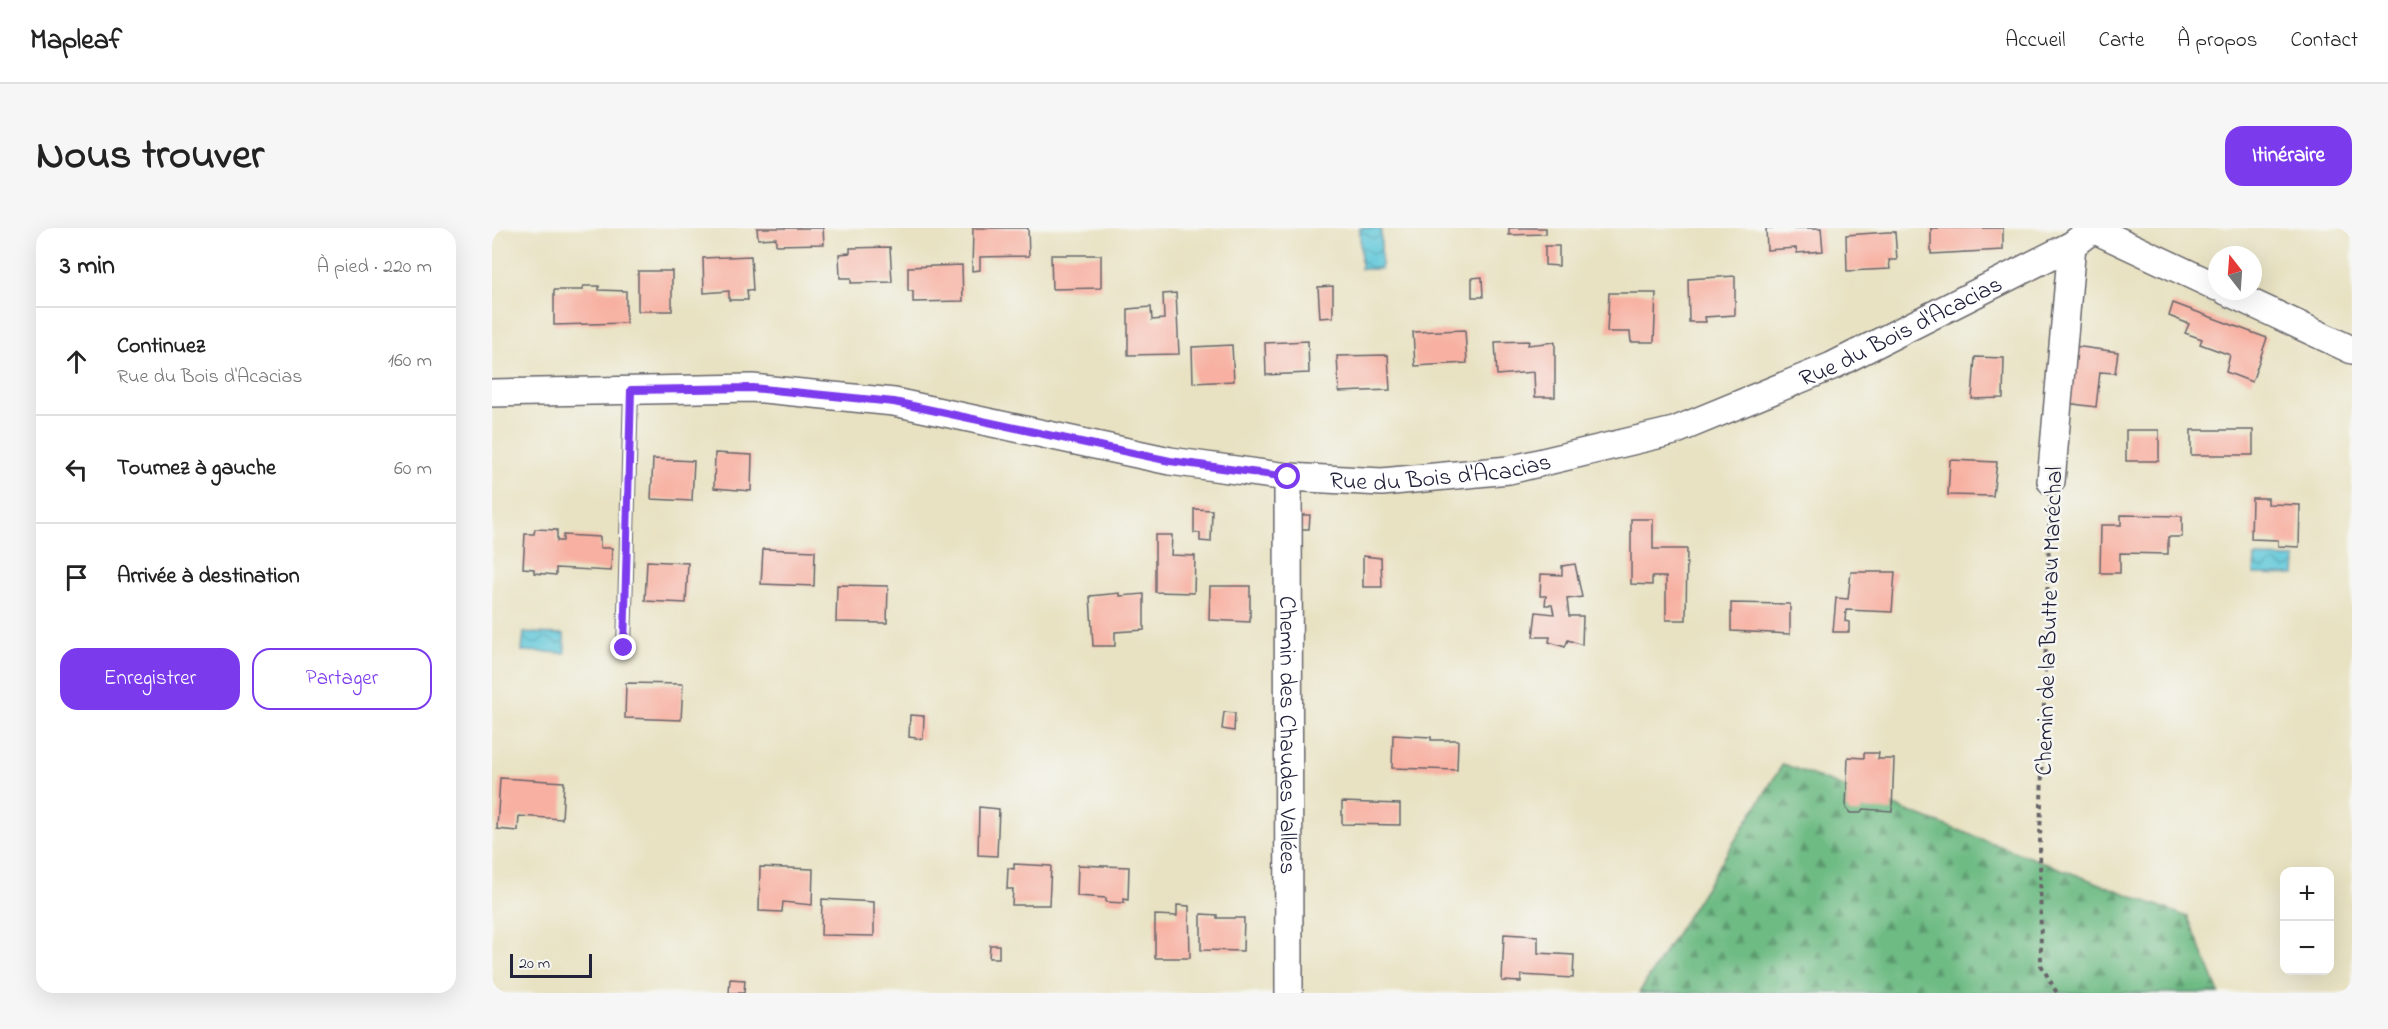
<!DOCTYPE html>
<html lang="fr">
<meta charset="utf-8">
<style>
body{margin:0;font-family:"Indie Flower",sans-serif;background:#f6f6f6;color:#222}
.controls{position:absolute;right:18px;bottom:18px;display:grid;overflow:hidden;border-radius:12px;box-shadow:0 6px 24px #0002}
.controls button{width:54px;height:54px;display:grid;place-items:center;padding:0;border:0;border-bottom:2px solid #e0e0e0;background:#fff;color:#222;font:30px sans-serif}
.compass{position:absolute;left:1716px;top:18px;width:54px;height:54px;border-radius:50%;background:#fff;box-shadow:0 6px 24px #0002;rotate:343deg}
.scale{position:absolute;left:18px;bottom:15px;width:82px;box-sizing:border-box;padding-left:6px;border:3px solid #22223b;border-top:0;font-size:16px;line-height:21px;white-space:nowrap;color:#22223b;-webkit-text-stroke:4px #f6f6f2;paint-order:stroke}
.stop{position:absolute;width:18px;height:18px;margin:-14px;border:4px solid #7c3aed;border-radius:50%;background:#fff}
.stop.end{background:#7c3aed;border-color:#fff;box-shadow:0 2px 6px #0008}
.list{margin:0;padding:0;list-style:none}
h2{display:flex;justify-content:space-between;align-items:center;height:78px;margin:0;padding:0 24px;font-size:26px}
h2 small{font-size:20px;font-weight:400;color:#767676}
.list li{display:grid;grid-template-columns:39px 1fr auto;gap:18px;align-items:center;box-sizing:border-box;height:108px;padding:0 24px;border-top:2px solid #e0e0e0}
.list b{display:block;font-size:22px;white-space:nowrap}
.list p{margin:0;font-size:20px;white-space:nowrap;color:#767676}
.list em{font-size:20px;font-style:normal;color:#767676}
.actions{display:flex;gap:12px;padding:18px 24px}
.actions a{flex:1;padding:14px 0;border:2px solid #7c3aed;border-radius:18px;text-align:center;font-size:21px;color:#7c3aed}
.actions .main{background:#7c3aed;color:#fff}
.icon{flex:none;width:33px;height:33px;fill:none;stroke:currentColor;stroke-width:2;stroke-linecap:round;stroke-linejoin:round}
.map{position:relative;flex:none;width:1860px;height:765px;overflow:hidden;border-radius:18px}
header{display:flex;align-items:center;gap:36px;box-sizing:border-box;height:84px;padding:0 30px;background:#fff;border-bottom:2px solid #e0e0e0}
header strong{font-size:28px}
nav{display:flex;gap:33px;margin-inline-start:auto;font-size:21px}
.intro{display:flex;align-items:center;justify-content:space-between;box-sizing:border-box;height:144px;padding:0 36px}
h1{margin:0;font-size:42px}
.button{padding:15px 27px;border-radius:18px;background:#7c3aed;color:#fff;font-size:21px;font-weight:700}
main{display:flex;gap:36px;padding:0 36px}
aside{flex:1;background:#fff;border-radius:18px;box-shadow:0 6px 24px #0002}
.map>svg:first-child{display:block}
.forest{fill:url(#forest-firs);stroke:#486e60;stroke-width:1.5}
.water{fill:url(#water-waves);stroke:#40748a;stroke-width:1.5}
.building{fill:#f7b0a1}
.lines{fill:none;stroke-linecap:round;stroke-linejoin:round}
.service-casing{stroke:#67656a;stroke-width:16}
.minor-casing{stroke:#67656a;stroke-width:30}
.path{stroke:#67656a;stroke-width:4;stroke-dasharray:4.5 4.5;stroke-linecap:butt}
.service{stroke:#fff;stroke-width:14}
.minor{stroke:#fff;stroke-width:27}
.route{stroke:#7c3aed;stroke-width:8}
.labels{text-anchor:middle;stroke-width:5;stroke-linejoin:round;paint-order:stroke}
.street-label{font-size:24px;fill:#22223b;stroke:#f6f6f2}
</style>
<header>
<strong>Mapleaf</strong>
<nav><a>Accueil</a><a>Carte</a><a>À propos</a><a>Contact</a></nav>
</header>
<div class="intro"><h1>Nous trouver</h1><a class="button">Itinéraire</a></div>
<main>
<aside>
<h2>3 min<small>À pied · 220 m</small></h2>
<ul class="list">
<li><svg class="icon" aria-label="ahead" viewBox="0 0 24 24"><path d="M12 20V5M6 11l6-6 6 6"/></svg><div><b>Continuez</b><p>Rue du Bois d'Acacias</p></div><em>160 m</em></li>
<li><svg class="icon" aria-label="left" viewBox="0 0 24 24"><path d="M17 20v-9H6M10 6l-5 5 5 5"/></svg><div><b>Tournez à gauche</b></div><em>60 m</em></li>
<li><svg class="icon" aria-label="arrive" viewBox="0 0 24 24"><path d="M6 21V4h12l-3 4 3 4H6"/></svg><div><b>Arrivée à destination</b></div></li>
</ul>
<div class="actions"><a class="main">Enregistrer</a><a>Partager</a></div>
</aside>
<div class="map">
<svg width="1860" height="765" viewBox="0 0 1860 765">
<defs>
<pattern id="forest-firs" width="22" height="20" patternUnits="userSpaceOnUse" patternTransform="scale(1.5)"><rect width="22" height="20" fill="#6ebb84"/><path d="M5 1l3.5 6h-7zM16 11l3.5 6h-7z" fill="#5a986d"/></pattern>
<pattern id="water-waves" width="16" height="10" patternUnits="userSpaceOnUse" patternTransform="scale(1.5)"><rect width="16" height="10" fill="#5ec7d9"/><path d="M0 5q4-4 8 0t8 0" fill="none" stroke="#4da1b1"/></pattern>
</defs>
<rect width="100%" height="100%" fill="#f6f6f2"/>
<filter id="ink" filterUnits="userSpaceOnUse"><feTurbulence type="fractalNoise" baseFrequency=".0167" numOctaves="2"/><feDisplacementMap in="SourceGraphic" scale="12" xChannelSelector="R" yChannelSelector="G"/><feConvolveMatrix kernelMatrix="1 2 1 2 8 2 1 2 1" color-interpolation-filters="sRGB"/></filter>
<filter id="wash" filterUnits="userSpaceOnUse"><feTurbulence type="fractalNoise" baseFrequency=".008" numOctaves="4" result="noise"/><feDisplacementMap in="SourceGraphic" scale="24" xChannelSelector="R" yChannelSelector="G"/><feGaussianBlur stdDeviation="1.35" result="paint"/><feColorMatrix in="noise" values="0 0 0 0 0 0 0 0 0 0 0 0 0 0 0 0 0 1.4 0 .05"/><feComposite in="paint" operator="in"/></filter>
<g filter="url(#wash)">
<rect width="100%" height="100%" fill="#e8e2c2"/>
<polygon class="forest" points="1291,536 1696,689 1727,765 1147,765"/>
<g class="water">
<polygon points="868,0 889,0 889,41 869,41"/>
<polygon points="1763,329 1804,330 1803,347 1762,346"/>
<polygon points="32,405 72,406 73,425 30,423"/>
</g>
<g id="blocks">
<g class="building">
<polygon points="265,0 331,0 332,16 284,17 284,10 266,11"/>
<polygon points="481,0 536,0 537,28 488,29 488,42 480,43"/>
<polygon points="1017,0 1054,0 1054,6 1017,7"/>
<polygon points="1274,0 1329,0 1331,23 1305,25 1304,20 1275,22"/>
<polygon points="1439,0 1511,0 1511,22 1439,26"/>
<polygon points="1396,4 1403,4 1405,32 1397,32 1398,41 1355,43 1354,7"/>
<polygon points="1053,18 1067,18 1067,38 1053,37"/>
<polygon points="398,19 400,54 359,55 359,50 348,50 347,26 358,25 358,20"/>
<polygon points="559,27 609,27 609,60 560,61"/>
<polygon points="259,28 261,63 255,62 256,72 237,72 237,63 212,65 211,30"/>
<polygon points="470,37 471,73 421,74 421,63 416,63 416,39"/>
<rect x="146" y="43" width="34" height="40"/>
<polygon points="1243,48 1243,87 1213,89 1214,94 1197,94 1196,51"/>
<polygon points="990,49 991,69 980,69 980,50"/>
<polygon points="91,58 107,58 107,62 134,63 134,95 62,97 62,62 91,62"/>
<polygon points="841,58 841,89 828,90 826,59"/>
<polygon points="684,65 687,126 636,127 636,81 659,79 660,92 672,91 671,66"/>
<polygon points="1117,65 1164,65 1162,114 1139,114 1138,104 1115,104"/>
<polygon points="1681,75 1775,110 1760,154 1734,144 1738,127 1708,116 1710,111 1693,105 1697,96 1677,88"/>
<polygon points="973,102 975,135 923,138 921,104"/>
<polygon points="816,113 817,145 774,147 773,115"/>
<polygon points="1037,113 1036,117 1063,114 1063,169 1043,169 1042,144 1005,147 1003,114"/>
<polygon points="740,117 742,153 701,155 700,119"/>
<polygon points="1582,118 1626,124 1623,145 1608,144 1604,179 1574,175"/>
<polygon points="896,127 898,162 847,164 845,128"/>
<polygon points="1483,129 1512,130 1511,170 1480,171"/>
<rect x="1634" y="202" width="33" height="31"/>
<rect x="1699" y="202" width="62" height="25"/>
<polygon points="223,225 260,227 259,263 222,260"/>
<polygon points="161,231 202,233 200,273 159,271"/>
<polygon points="1458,232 1505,234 1501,268 1456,267"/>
<polygon points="1760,270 1776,270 1776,276 1808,277 1807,319 1786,318 1786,312 1759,311"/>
<polygon points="702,281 720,282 719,314 708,313 708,305 702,305"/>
<polygon points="806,287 818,287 817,301 809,301"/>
<polygon points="1629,287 1690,288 1690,309 1676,309 1676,326 1628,325 1628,345 1608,345 1609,297 1629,297"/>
<polygon points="1139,291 1161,291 1161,321 1195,321 1194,392 1174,392 1174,349 1160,349 1160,357 1139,356"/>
<polygon points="43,301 65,302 65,313 71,313 71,307 108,309 108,320 120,320 119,343 64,340 64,347 42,345 42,341 31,340 33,306 42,306"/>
<polygon points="663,307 680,307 679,327 703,328 702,365 663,364"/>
<polygon points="271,321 323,323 322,358 269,356"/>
<polygon points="871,328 889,330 890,359 871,359"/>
<polygon points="155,333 196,335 194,375 153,373"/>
<polygon points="1083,336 1090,369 1075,371 1077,388 1091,388 1090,417 1076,412 1073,419 1057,414 1058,409 1041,409 1044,384 1062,386 1060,377 1053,377 1054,368 1048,368 1049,346 1070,347 1070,338"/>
<polygon points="1359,344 1403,344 1400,384 1354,382 1353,393 1357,394 1357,404 1341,404 1344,370 1356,371"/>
<polygon points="345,357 396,358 395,395 344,394"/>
<polygon points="718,358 758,358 758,394 717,392"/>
<polygon points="628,365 628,368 652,366 652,402 623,404 623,418 601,418 598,368"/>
<polygon points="1239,375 1298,376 1298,406 1239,403"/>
<polygon points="134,455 191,456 189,492 133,490"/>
<polygon points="732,484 743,485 742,503 730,501"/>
<polygon points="418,487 432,488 431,511 417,509"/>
<polygon points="901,507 939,509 939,512 966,512 965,542 900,540"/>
<polygon points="1372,525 1387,525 1386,531 1402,531 1400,583 1371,581 1368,585 1358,585 1354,580 1356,529 1372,530"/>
<polygon points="8,550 72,554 70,591 27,588 26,603 5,601"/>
<polygon points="850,574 908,576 908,597 850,596"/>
<polygon points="487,579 507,581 505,628 486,627"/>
<polygon points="522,636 559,638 557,677 520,677 521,661 515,661 516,640 522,641"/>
<polygon points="586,637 637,639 636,672 632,671 632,675 614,674 614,670 585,668"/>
<polygon points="268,639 321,641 320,677 291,674 290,684 267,683"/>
<polygon points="330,671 382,674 382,708 329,707"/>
<polygon points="685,677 697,678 698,730 663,730 663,687 685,688"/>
<polygon points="709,686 725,687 725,690 752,690 751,723 709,722"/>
<polygon points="1012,706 1046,708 1046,725 1082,727 1081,750 1029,747 1029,754 1010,753"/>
<polygon points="498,717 507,717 507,730 497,730"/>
<polygon points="238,751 253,752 252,765 237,765"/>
</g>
</g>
</g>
<g filter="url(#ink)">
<use href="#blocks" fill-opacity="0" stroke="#67656a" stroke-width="1.5"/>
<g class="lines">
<g class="service-casing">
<polyline id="service" points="132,420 139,162"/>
</g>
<g class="minor-casing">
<g id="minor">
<polyline points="1601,1 1725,59"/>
<polyline points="1734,63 1860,122"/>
<path id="s1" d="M0,165L260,160L402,174L678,233L796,249L890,254L1017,242L1182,203L1340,138L1580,17L1601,1"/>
<path id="s2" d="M796,249L797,765"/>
<polyline points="1559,253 1580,17"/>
</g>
</g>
<polyline class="path" points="1558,278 1548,609 1549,737 1565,765"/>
<use href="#service" class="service"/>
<use href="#minor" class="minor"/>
</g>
</g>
<g class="lines" filter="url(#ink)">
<polyline class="route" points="132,420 139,162 260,160 402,174 678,233 796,249"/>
</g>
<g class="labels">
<g class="street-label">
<text dy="8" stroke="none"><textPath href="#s1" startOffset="1443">Rue du Bois d'Acacias</textPath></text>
<text dy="8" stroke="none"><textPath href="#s1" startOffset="957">Rue du Bois d'Acacias</textPath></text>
<text transform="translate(1556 393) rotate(-88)" y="8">Chemin de la Butte au Maréchal</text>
<text dy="8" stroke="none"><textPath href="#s2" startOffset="258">Chemin des Chaudes Vallées</textPath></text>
</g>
</g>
</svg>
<div class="controls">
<button>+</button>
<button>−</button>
</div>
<svg class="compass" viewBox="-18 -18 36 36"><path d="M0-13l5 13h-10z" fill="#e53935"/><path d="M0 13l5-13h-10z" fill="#767676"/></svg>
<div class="scale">20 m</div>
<div class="stop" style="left:796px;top:249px"></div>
<div class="stop end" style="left:132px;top:420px"></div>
</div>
</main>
